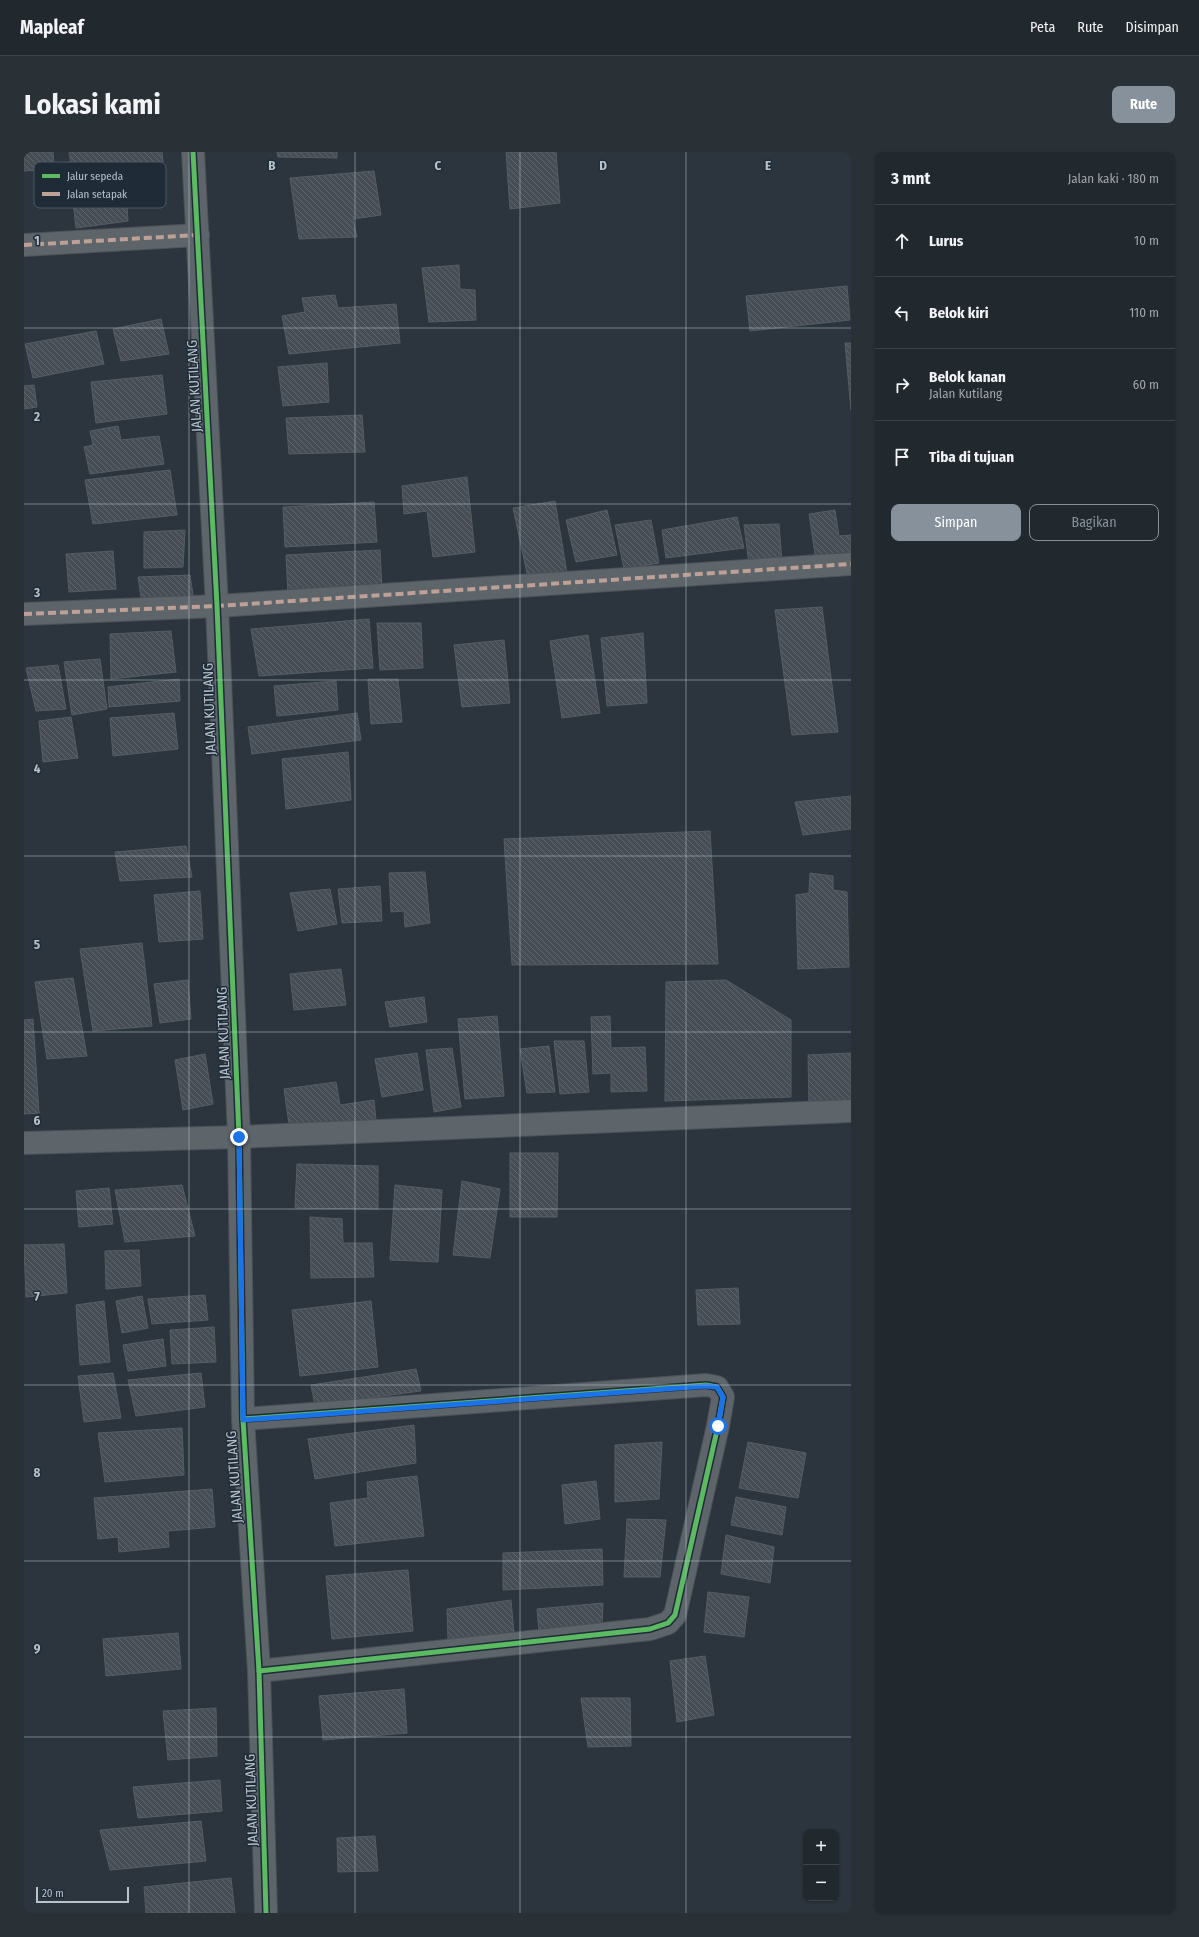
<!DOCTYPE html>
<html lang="id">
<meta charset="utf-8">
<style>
body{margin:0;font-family:"Fira Sans Condensed",sans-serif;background:#293036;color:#f1f3f6}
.controls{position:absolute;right:12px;bottom:12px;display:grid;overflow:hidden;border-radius:8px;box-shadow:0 1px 3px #0004}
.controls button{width:36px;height:36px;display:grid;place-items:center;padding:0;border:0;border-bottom:1px solid #3e444a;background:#21282e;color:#f1f3f6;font:20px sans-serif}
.scale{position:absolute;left:12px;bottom:10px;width:93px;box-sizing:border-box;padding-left:4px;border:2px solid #b8c2cd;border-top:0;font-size:11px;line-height:14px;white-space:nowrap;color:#b8c2cd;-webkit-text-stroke:3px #1f2c38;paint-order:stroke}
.stop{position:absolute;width:12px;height:12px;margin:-9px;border:3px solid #1a73e8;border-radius:50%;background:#fff}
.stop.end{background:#1a73e8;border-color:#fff;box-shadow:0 1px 4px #0008}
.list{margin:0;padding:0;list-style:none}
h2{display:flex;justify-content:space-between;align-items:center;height:52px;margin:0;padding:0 16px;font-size:17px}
h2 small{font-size:13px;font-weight:400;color:#a2a6aa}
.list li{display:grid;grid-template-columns:26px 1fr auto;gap:12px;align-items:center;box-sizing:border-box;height:72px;padding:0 16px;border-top:1px solid #3e444a}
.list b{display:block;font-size:15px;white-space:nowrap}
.list p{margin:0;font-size:13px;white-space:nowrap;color:#a2a6aa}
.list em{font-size:13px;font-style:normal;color:#a2a6aa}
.actions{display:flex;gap:8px;padding:12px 16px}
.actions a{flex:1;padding:9px 0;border:1px solid #87919b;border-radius:8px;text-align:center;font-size:14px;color:#87919b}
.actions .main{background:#87919b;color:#fff}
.icon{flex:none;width:22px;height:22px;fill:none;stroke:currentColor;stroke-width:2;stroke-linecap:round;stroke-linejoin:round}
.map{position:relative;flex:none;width:827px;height:1761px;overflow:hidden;border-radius:8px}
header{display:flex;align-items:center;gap:24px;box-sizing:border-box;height:56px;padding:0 20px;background:#21282e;border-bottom:1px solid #3e444a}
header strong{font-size:19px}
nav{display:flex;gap:22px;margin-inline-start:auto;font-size:14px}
.intro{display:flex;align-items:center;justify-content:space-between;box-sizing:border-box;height:96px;padding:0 24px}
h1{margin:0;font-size:28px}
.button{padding:10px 18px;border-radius:8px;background:#87919b;color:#fff;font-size:14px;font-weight:700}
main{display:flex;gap:24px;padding:0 24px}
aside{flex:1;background:#21282e;border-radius:8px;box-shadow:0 1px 3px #0004}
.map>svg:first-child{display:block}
.building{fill:url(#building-back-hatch);stroke:#555c64}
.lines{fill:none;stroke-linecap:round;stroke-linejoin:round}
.street-casing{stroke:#4b5157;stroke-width:24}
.street{stroke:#5d646a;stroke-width:22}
.quiet{stroke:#bda197;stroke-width:4;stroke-dasharray:8 4;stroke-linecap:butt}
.cycleway-casing{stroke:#1f2c38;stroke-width:8}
.cycleway{stroke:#5cba63;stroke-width:5}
.route{stroke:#1a73e8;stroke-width:5}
.grid{fill:none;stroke:#b8c2cd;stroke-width:1;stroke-opacity:0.55}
.labels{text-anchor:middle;stroke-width:3;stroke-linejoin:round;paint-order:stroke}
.street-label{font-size:14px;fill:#b8c2cd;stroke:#1f2c38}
.key{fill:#1f2c38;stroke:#4d5965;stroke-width:1}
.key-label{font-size:11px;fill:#b8c2cd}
.grid-label{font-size:13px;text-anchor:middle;font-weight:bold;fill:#b8c2cd;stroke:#1f2c38;stroke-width:3;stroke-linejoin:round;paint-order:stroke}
</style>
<header>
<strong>Mapleaf</strong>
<nav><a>Peta</a><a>Rute</a><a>Disimpan</a></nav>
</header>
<div class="intro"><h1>Lokasi kami</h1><a class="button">Rute</a></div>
<main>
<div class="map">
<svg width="827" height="1761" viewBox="0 0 827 1761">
<defs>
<pattern id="building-back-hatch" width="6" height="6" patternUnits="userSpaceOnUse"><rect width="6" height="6" fill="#464d54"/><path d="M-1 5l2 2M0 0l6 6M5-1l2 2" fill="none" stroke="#5f656b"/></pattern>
</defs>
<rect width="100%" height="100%" fill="#2c353d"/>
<g class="building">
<polygon points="0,0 29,0 30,17 0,19"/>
<polygon points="45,0 138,0 139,10 48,19"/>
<polygon points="253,0 313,0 313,6 254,5"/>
<polygon points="482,0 532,0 536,51 486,57"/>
<polygon points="350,19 357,63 329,67 333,85 275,87 266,26"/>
<polygon points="102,36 104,69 52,76 48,41"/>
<polygon points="435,113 436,137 451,138 452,168 405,170 398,116"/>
<polygon points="823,134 826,168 726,179 722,144"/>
<polygon points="311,143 314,156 372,152 376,191 265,202 258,164 281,160 278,146"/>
<polygon points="137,167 145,202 97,209 89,177"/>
<polygon points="72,179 80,212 9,226 1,192"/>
<polygon points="821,191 827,191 827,258"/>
<polygon points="303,211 305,250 259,254 254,215"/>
<polygon points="138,223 143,262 72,271 67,230"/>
<polygon points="10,233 13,255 0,257 0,234"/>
<polygon points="338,263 341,300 265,302 262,266"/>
<polygon points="94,274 97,288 135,284 140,312 66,322 60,295 69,293 66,279"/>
<polygon points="146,318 153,363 69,372 61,328"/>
<polygon points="443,325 451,400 409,405 403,359 380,362 378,334"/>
<polygon points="531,349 543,421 504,426 489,356"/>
<polygon points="350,350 353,390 261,395 259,355"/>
<polygon points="583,358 593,403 552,410 542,368"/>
<polygon points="811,358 815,384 827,383 827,405 792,408 785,362"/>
<polygon points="713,365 720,396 642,406 638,378"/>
<polygon points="627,368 635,411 600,417 591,373"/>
<polygon points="755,372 758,410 725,412 720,373"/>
<polygon points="161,378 159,415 120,416 120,380"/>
<polygon points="356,398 358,437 264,442 262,403"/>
<polygon points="89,399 92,437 45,440 42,402"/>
<polygon points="166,423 170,449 118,452 114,425"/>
<polygon points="798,455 814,580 768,583 751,458"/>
<polygon points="345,467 349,516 235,524 227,477"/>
<polygon points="353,471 397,471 399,516 356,518"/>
<polygon points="147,479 152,520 87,527 86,482"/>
<polygon points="619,481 623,551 583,554 577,486"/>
<polygon points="564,483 576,561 538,566 526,489"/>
<polygon points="480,488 486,551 438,555 430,493"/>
<polygon points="76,507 83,557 48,563 40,510"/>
<polygon points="34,513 42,557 12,559 2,516"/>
<polygon points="155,527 156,549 85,555 84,535"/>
<polygon points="344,527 374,527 378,570 347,572"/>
<polygon points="312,529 314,558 253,564 250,534"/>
<polygon points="150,561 154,597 89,604 86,566"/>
<polygon points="333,561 337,588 228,602 224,575"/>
<polygon points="47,565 54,606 19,610 15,569"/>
<polygon points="324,600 327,648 262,657 258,607"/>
<polygon points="827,644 827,677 779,683 771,650"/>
<polygon points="686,679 694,812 488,813 480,687"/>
<polygon points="162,694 168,725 96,729 91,700"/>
<polygon points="401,720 406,771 381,775 380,759 367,760 365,721"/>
<polygon points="786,721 809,724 809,738 823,740 825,815 774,817 772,743 785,741"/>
<polygon points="356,734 358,769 318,771 314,737"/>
<polygon points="306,737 313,772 274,779 266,741"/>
<polygon points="176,739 179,787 135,790 130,743"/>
<polygon points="118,791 128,874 69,879 56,797"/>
<polygon points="317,817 322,853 270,858 266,822"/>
<polygon points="49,826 63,904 23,907 11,830"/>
<polygon points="164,828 167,867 136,871 130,832"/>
<polygon points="702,828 767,868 767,945 641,949 642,830"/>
<polygon points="400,845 403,870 366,875 361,850"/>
<polygon points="473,864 480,944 441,947 434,867"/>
<polygon points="586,864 587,896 621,895 623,939 587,940 587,921 569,922 567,865"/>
<polygon points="9,867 15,961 0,962 0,868"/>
<polygon points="530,889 560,889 565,940 536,942"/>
<polygon points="525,894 531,940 503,941 496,897"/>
<polygon points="428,896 437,955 410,960 402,898"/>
<polygon points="393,901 399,938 358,945 351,907"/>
<polygon points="827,901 827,951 785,954 784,903"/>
<polygon points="181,902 189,952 159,958 151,908"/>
<polygon points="312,930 316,953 350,948 352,968 266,979 260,937"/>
<polygon points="486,1001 534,1001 533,1065 486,1065"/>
<polygon points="273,1012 354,1014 354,1057 271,1056"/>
<polygon points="438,1029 476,1037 466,1106 429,1103"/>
<polygon points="158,1033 171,1084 101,1090 91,1038"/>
<polygon points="371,1033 418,1038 414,1110 366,1108"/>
<polygon points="85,1036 89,1072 55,1075 52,1039"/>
<polygon points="286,1065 318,1067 319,1091 348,1091 350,1125 287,1126"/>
<polygon points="40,1092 43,1141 2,1145 0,1093"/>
<polygon points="115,1098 117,1134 82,1137 81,1099"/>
<polygon points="714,1136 716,1172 674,1173 672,1138"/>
<polygon points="181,1143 184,1168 128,1172 124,1147"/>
<polygon points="118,1144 124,1176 98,1181 92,1149"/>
<polygon points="80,1149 86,1210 56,1213 52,1153"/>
<polygon points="347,1149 354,1215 276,1224 268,1158"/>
<polygon points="190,1175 192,1210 148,1212 146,1178"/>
<polygon points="139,1187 142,1214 104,1219 99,1193"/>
<polygon points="392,1217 397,1239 291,1253 287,1233"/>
<polygon points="89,1221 97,1266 60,1270 54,1224"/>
<polygon points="177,1221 181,1255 112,1264 104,1228"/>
<polygon points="390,1273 392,1311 291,1327 284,1287"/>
<polygon points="158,1276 160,1323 81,1330 74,1281"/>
<polygon points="638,1290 635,1347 591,1350 591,1293"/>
<polygon points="724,1290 782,1301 774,1346 715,1336"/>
<polygon points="393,1324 400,1384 311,1394 306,1351 344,1346 343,1330"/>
<polygon points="572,1329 576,1367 541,1372 538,1333"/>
<polygon points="188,1337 191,1375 144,1379 145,1395 95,1400 94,1385 74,1387 70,1346"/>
<polygon points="712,1345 762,1355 758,1383 707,1373"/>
<polygon points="603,1367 642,1368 636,1425 600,1425"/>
<polygon points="702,1383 750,1395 746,1431 697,1422"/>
<polygon points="578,1397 579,1433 479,1438 479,1401"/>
<polygon points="384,1418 389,1479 308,1487 302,1424"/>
<polygon points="684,1440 725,1445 720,1485 680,1480"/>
<polygon points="487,1448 490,1481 424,1487 423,1457"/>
<polygon points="579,1451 578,1473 515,1479 513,1457"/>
<polygon points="154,1481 157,1517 82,1524 79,1487"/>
<polygon points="681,1504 690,1563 653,1570 646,1509"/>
<polygon points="380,1537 383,1581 299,1588 295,1544"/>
<polygon points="557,1546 606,1546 607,1594 564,1595"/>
<polygon points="192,1556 193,1604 144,1608 139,1559"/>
<polygon points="196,1628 198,1659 114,1666 109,1635"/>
<polygon points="177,1669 182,1709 86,1718 76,1678"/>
<polygon points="351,1684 354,1719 314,1720 313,1686"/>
<polygon points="207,1726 211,1761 122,1761 120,1735"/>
</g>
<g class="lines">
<g class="street-casing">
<g id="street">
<polyline points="169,0 193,454 215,985 219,1267 235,1519 242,1761"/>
<polyline points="0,93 174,83"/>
<polyline points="0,462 193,454 827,412"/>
<polyline points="0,991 215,985 827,959"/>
<polyline points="219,1267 682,1233 693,1235 699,1245 694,1274 651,1463 644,1471 626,1477 235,1519"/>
</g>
</g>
<use href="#street" class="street"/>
<g class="quiet">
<polyline points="0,93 174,83"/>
<polyline points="0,462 193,454 827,412"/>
</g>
<g class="cycleway-casing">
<g id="cycleway">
<polyline points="169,0 193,454 215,985 219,1267 235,1519 242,1761"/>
<polyline points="219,1267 682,1233 693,1235 699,1245 694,1274 651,1463 644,1471 626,1477 235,1519"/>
</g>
</g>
<use href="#cycleway" class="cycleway"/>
</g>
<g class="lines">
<polyline class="route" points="215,985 219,1268 682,1234 693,1235 699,1245 694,1274"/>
</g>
<path class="grid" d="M165,0V1761M331,0V1761M496,0V1761M662,0V1761M0,176H827M0,352H827M0,528H827M0,704H827M0,880H827M0,1057H827M0,1233H827M0,1409H827M0,1585H827"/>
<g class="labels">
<g class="street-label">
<text transform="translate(170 234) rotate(-93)" y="5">JALAN KUTILANG</text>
<text transform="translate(185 557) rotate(-92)" y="5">JALAN KUTILANG</text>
<text transform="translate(199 881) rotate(-92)" y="5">JALAN KUTILANG</text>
<text transform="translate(210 1325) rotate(-94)" y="5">JALAN KUTILANG</text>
<text transform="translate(227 1648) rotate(-92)" y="5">JALAN KUTILANG</text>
</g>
</g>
<rect x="10" y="10" width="132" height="46" rx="6" class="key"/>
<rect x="18" y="22" width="18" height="4" fill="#5cba63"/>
<rect x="18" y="40" width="18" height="4" fill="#bda197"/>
<g class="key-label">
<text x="43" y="28">Jalur sepeda</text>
<text x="43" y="46">Jalan setapak</text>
</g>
<g class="grid-label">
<text x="248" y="18">B</text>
<text x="414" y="18">C</text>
<text x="579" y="18">D</text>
<text x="744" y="18">E</text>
<text x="13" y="93">1</text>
<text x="13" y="269">2</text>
<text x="13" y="445">3</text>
<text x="13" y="621">4</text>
<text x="13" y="797">5</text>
<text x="13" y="973">6</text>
<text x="13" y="1149">7</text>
<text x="13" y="1325">8</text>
<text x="13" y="1501">9</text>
</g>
</svg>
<div class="controls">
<button>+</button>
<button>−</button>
</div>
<div class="scale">20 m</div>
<div class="stop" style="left:694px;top:1274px"></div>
<div class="stop end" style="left:215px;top:985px"></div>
</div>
<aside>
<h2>3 mnt<small>Jalan kaki · 180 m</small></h2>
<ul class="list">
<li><svg class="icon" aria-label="ahead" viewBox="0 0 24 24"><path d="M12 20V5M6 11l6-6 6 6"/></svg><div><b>Lurus</b></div><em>10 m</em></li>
<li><svg class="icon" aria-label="left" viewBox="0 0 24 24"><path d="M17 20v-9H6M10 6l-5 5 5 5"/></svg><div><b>Belok kiri</b></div><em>110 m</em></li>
<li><svg class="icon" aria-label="right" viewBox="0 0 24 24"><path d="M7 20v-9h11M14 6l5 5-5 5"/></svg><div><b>Belok kanan</b><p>Jalan Kutilang</p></div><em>60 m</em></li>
<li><svg class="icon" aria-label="arrive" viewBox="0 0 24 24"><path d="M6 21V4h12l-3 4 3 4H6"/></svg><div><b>Tiba di tujuan</b></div></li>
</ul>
<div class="actions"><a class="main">Simpan</a><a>Bagikan</a></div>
</aside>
</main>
